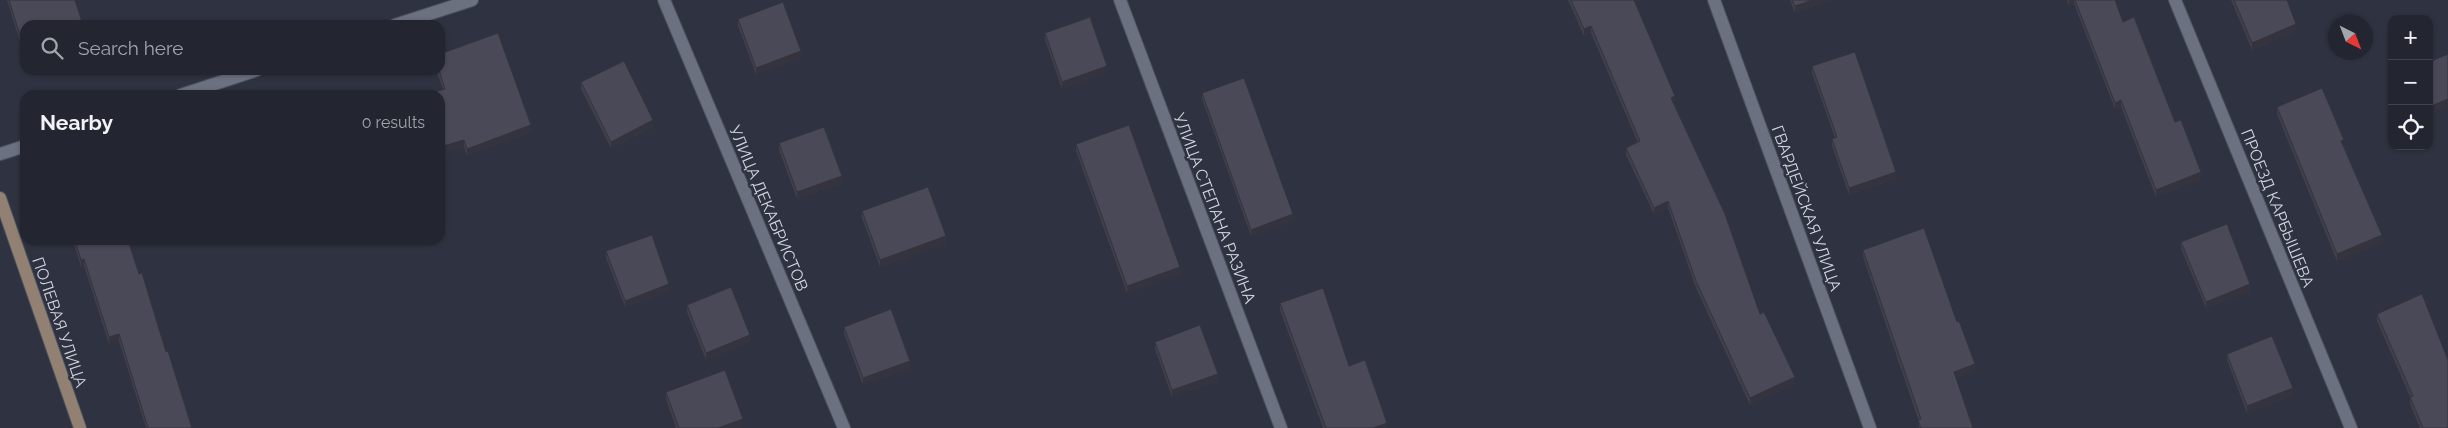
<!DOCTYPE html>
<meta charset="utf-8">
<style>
body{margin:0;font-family:Raleway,sans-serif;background:#2f323d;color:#f1f3f6}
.controls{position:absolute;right:15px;top:15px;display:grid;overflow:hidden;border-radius:10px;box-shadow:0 1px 4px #0004}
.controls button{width:45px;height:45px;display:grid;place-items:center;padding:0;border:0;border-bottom:1px solid #40434d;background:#232631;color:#f1f3f6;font:25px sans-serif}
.compass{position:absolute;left:2328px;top:15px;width:45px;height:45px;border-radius:50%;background:#232631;box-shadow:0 1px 4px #0004;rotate:138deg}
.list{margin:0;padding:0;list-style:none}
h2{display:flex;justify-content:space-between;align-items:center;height:65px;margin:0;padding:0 20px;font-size:21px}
h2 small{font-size:16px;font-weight:400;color:#a3a5ab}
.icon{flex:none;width:28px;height:28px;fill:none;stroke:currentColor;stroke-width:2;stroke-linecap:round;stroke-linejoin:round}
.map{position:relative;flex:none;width:2448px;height:428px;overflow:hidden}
.search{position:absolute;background:#232631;box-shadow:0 1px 4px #0004;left:20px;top:20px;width:425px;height:55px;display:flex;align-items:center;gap:12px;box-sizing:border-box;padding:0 18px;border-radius:15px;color:#a3a5ab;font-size:19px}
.panel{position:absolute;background:#232631;box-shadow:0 1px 4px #0004;left:20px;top:90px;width:425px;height:155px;border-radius:15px}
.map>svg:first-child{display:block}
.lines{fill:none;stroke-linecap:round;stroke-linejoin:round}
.street-casing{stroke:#4c505c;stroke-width:14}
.secondary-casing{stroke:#4c505c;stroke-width:14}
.street{stroke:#6c7181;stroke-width:12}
.secondary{stroke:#928173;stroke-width:12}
.wall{fill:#403f4c}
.shaded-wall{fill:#34333e}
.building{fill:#4a4958;stroke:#34333e}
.labels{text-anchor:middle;stroke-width:5;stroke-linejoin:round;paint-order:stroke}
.street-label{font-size:16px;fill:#d3d7e0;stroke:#2f3341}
</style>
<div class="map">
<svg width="2448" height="428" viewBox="0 0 2448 428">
<rect width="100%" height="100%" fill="#2f3341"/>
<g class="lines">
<g class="street-casing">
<g id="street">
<polyline points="664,0 844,428"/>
<polyline points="1120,0 1281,428"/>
<polyline points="1714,0 1870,428"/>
<polyline points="2175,0 2351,428"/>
<polyline points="395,25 472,0"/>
<polyline points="181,95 257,70"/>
<polyline points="0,154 25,146"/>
</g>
</g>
<g class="secondary-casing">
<polyline id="secondary" points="0,198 80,428"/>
</g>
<use href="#street" class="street"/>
<use href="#secondary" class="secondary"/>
</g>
<g class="wall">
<polygon points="7,0 75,0 25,25 25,58"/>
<polygon points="1568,0 1634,0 1675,103 1674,103 1760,314 1795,383 1750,405 1696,288 1668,208 1654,214 1626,155 1626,148 1638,143 1591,33 1584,36"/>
<polygon points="1790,0 1832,0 1795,13"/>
<polygon points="2067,0 2115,0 2123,22 2175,122 2201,179 2156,197 2121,107 2115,109 2074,4 2069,6"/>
<polygon points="2231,0 2287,0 2296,31 2252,50"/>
<polygon points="738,19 801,58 756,74 738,26"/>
<polygon points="1045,33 1107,72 1062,89 1045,40"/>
<polygon points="1812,66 1896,179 1849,195 1832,146 1832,139 1835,138 1812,73"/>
<polygon points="436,70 440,70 531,132 467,155 464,147 440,154 440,95 443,89"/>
<polygon points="581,82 653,127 611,148 581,89"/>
<polygon points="1202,93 1293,221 1251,236 1202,99"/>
<polygon points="2277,107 2344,146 2382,242 2337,261 2277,114"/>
<polygon points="779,143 842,183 797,199 779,150"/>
<polygon points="1076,144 1180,274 1127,293 1076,151"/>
<polygon points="862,211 946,243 880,267 862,218"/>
<polygon points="73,240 128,240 139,274 192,428 146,428 119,341 109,344 84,266 81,267"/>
<polygon points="2181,242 2250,291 2206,308 2181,249"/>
<polygon points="1863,250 1957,322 1975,371 1956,378 1973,428 1919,428 1918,419 1863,257"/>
<polygon points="606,251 669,291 625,307 606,258"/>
<polygon points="1280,303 1349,366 1387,428 1323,428 1280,310"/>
<polygon points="687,305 750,342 706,360 687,312"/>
<polygon points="2377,314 2448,428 2420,428 2410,404 2410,397 2377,321"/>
<polygon points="844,327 910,368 863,385 844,334"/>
<polygon points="1155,342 1218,381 1172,397 1155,349"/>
<polygon points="2227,354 2293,395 2247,413 2227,360"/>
<polygon points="666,392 743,426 737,428 676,428 666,399"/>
</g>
<g class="shaded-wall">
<polygon points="1813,0 1832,0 1795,13 1795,6"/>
<polygon points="2069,0 2074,0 2074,4 2069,6"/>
<polygon points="2296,24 2296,31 2252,50 2252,43"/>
<polygon points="1591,26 1591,33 1584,36 1584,29"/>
<polygon points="801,51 801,58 756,74 756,68"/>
<polygon points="1107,66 1107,72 1062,89 1062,82"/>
<polygon points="1675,96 1675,103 1671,104 1671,98"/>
<polygon points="2448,99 2448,106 2429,114 2429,107"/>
<polygon points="2121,100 2121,107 2115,109 2115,103"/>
<polygon points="653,120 653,127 611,148 611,142"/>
<polygon points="531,125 531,132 467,155 467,149"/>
<polygon points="464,140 464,147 440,154 440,147"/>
<polygon points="1896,172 1896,179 1849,195 1849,188"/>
<polygon points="2201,172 2201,179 2156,197 2156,190"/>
<polygon points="842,176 842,183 797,199 797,192"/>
<polygon points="1668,201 1668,208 1654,214 1654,208"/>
<polygon points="1293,214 1293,221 1251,236 1251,230"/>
<polygon points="2382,235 2382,242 2337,261 2337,254"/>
<polygon points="946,236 946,243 880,267 880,260"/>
<polygon points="84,259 84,266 81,267 81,260"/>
<polygon points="1180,267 1180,274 1127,293 1127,286"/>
<polygon points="669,284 669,291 625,307 625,301"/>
<polygon points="2250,284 2250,291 2206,308 2206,302"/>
<polygon points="119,334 119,341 109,344 109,337"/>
<polygon points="750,335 750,342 706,360 706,353"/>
<polygon points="910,361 910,368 863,385 863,378"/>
<polygon points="1975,364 1975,371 1954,379 1954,372"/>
<polygon points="1218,374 1218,381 1172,397 1172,390"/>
<polygon points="1795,377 1795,383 1750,405 1750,398"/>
<polygon points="2293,388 2293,395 2247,413 2247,406"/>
<polygon points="743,419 743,426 737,428 718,428"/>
<polygon points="1387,423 1387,428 1373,428"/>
</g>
<g class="building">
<polygon points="9,0 75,0 83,25 25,25 25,51"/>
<polygon points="1571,0 1634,0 1675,96 1671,98 1725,214 1760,314 1764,312 1795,377 1750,398 1696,281 1668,201 1654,208 1626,148 1640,141 1591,26 1584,29"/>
<polygon points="1792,0 1813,0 1795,6"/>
<polygon points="2075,0 2115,0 2123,22 2134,17 2175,122 2181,120 2201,172 2156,190 2121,100 2115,103"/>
<polygon points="2234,0 2287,0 2296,24 2252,43"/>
<polygon points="783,2 801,51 756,68 738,19"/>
<polygon points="1090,17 1107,66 1062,82 1045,33"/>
<polygon points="498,33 531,125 467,149 464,140 440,147 440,95 424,95 445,89 439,70 440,70 440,54"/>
<polygon points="1855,52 1896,172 1849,188 1832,139 1837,137 1812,66"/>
<polygon points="2448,54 2448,99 2429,107 2429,62"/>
<polygon points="624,61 653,120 611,142 581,82"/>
<polygon points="1244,78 1293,214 1251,230 1202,93"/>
<polygon points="2322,88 2344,140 2341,141 2382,235 2337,254 2277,107"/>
<polygon points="1129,125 1180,267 1127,286 1076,144"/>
<polygon points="824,127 842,176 797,192 779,143"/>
<polygon points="928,187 946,236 880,260 862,211"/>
<polygon points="2227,224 2250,284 2206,302 2181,242"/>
<polygon points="1924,228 1957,322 1959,321 1975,364 1954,372 1973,428 1921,428 1918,420 1921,419 1863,250"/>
<polygon points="652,235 669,284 625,301 606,251"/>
<polygon points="75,240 128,240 139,274 142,273 166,352 168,351 192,428 148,428 119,334 109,337 84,259 81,260"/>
<polygon points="731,287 750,335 706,353 687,305"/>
<polygon points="1323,288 1349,366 1365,360 1387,423 1373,428 1326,428 1280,303"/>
<polygon points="2422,294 2448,360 2448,428 2423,428 2410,397 2413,396 2377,314"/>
<polygon points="891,309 910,361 863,378 844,327"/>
<polygon points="1200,325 1218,374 1172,390 1155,342"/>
<polygon points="2272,336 2293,388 2247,406 2227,354"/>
<polygon points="725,370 743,419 718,428 679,428 666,392"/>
</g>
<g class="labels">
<g class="street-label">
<text transform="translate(769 208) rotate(67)" y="6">УЛИЦА ДЕКАБРИСТОВ</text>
<text transform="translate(1215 208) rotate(69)" y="6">УЛИЦА СТЕПАНА РАЗИНА</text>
<text transform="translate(1807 208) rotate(70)" y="6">ГВАРДЕЙСКАЯ УЛИЦА</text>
<text transform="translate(2278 208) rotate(68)" y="6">ПРОЕЗД КАРБЫШЕВА</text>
<text transform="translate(60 322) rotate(71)" y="6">ПОЛЕВАЯ УЛИЦА</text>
</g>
</g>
</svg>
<div class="controls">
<button>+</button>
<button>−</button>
<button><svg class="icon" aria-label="locate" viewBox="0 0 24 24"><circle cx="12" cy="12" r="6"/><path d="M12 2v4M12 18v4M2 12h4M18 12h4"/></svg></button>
</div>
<svg class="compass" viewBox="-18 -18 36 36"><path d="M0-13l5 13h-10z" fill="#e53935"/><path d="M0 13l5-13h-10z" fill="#a3a5ab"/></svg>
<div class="search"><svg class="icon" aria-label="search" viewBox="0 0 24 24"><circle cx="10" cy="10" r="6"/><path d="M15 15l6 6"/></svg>Search here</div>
<section class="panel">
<h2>Nearby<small>0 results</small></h2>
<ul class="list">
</ul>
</section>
</div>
